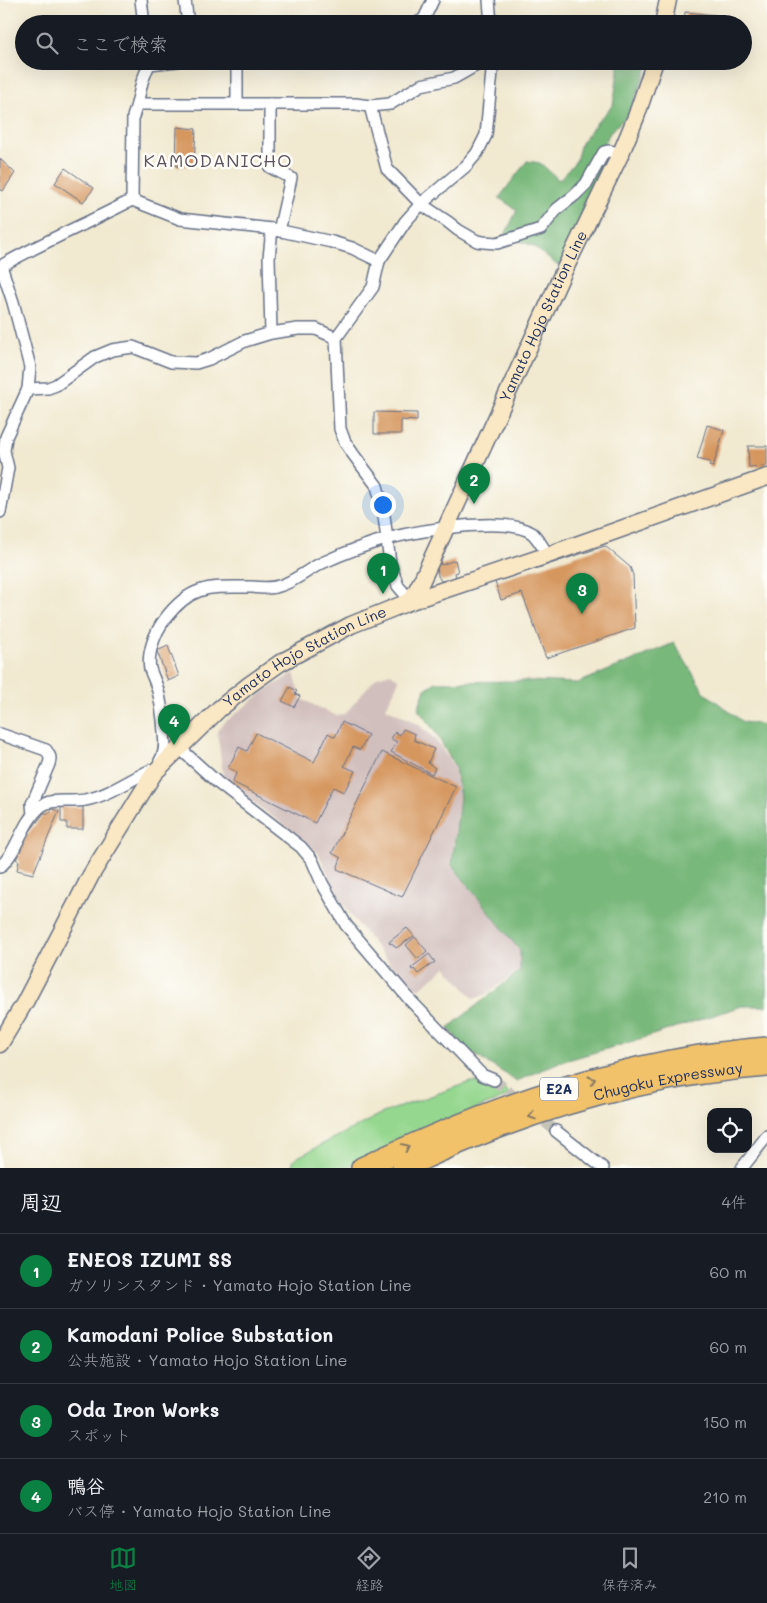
<!DOCTYPE html>
<html lang="ja">
<meta charset="utf-8">
<style>
body{margin:0;font-family:Mali,"Klee One",sans-serif;background:#20242c;color:#f1f3f6}
.controls{position:absolute;right:15px;bottom:15px;display:grid;overflow:hidden;border-radius:10px;box-shadow:0 5px 20px #0002}
.controls button{width:45px;height:45px;display:grid;place-items:center;padding:0;border:0;border-bottom:1px solid #363941;background:#171b24;color:#f1f3f6;font:25px sans-serif}
.you{position:absolute;left:382px;top:504px;width:18px;height:18px;margin:-12px;border:4px solid #fff;border-radius:50%;background:#1a73e8;box-shadow:0 0 0 8px #1a73e833}
.badge{display:grid;place-items:center;width:32px;height:32px;border-radius:50%;background:#0b8043;color:#fff;font-size:16px;font-weight:700}
.pin{position:absolute;translate:-50% -41px;filter:drop-shadow(0 1px 2px #0008)}
.pin::after{content:'';position:absolute;top:26px;width:18px;height:15px;background:inherit;clip-path:polygon(0 0,100% 0,50% 100%)}
.list{margin:0;padding:0;list-style:none}
h2{display:flex;justify-content:space-between;align-items:center;height:65px;margin:0;padding:0 20px;font-size:21px}
h2 small{font-size:16px;font-weight:400;color:#9ea1a6}
.list li{display:grid;grid-template-columns:32px 1fr auto;gap:15px;align-items:center;box-sizing:border-box;height:75px;padding:0 20px;border-top:1px solid #363941}
.list b{display:block;font-size:19px;white-space:nowrap}
.list p{margin:0;font-size:16px;white-space:nowrap;color:#9ea1a6}
.list em{font-size:16px;font-style:normal;color:#9ea1a6}
.icon{flex:none;width:28px;height:28px;fill:none;stroke:currentColor;stroke-width:2;stroke-linecap:round;stroke-linejoin:round}
.map{position:relative;flex:none;width:767px;height:1168px;overflow:hidden}
.search{position:absolute;background:#171b24;box-shadow:0 5px 20px #0002;left:15px;right:15px;top:15px;height:55px;display:flex;align-items:center;gap:12px;box-sizing:border-box;padding:0 18px;border-radius:28px;color:#9ea1a6;font-size:19px}
.sheet{height:365px;background:#171b24}
nav{display:flex;justify-content:space-around;align-items:center;box-sizing:border-box;height:70px;border-top:1px solid #363941;background:#171b24;font-size:14px;color:#9ea1a6}
nav a{display:grid;justify-items:center;gap:2px}
nav .on{color:#0b8043}
.map>svg:first-child{display:block}
.industrial{fill:#d1bfbd}
.green{fill:#95d78f;stroke:#588376}
.forest{fill:#78b87a;stroke:#4a746c}
.building{fill:#d6975f}
.lines{fill:none;stroke-linecap:round;stroke-linejoin:round}
.street-tunnel{stroke:#c6c4b9;stroke-width:11;stroke-dasharray:11 5.5;stroke-linecap:butt}
.street-casing{stroke:#667086;stroke-width:14}
.secondary-casing{stroke:#667086;stroke-width:19}
.highway-casing{stroke:#667086;stroke-width:24}
.street{stroke:#fff;stroke-width:11}
.secondary{stroke:#fae7c3;stroke-width:16}
.highway{stroke:#f2c26a;stroke-width:21}
.oneway{stroke:#867864}
.labels{text-anchor:middle;stroke-width:5;stroke-linejoin:round;paint-order:stroke}
.shield{fill:#fdfcf7;stroke:#5f6c8c;stroke-width:1}
.shield-label{font-size:14px;font-weight:bold;fill:#1b2f5e}
.street-label{font-size:15px;fill:#1b2f5e;stroke:#fdfcf7}
.quarter-label{font-size:18px;letter-spacing:1px;fill:#5c535e;stroke:#fdfcf7}
</style>
<div class="map">
<svg width="767" height="1168" viewBox="0 0 767 1168">
<rect width="100%" height="100%" fill="#fdfcf7"/>
<filter id="ink" filterUnits="userSpaceOnUse"><feTurbulence type="fractalNoise" baseFrequency=".02" numOctaves="2"/><feDisplacementMap in="SourceGraphic" scale="10" xChannelSelector="R" yChannelSelector="G"/><feConvolveMatrix kernelMatrix="1 2 1 2 8 2 1 2 1" color-interpolation-filters="sRGB"/></filter>
<filter id="wash" filterUnits="userSpaceOnUse"><feTurbulence type="fractalNoise" baseFrequency=".0096" numOctaves="4" result="noise"/><feDisplacementMap in="SourceGraphic" scale="20" xChannelSelector="R" yChannelSelector="G"/><feGaussianBlur stdDeviation="1.12" result="paint"/><feColorMatrix in="noise" values="0 0 0 0 0 0 0 0 0 0 0 0 0 0 0 0 0 1.4 0 .05"/><feComposite in="paint" operator="in"/></filter>
<g filter="url(#wash)">
<rect width="100%" height="100%" fill="#f1e9d0"/>
<polygon class="industrial" points="294,673 301,699 337,716 346,713 364,691 377,677 391,673 399,680 386,708 418,724 435,739 454,767 460,797 456,820 451,865 520,952 520,970 484,995 474,999 446,967 419,989 416,987 412,991 353,918 336,893 319,854 307,842 224,781 217,731 225,722 266,690"/>
<polygon class="green" points="470,1082 484,1082 497,1089 502,1088 511,1095 423,1130 346,1168 291,1168 294,1159 383,1113"/>
<g class="forest">
<polygon points="618,61 650,61 629,114 611,131 602,147 600,167 596,180 601,183 563,263 557,265 533,246 505,235 517,210 499,198 527,161 540,163 559,180 576,161 581,143 598,121 613,105 618,73"/>
<polygon points="674,643 705,693 743,722 767,725 767,1006 742,1006 631,1042 557,1063 517,1081 465,1049 448,1028 520,971 520,951 452,865 460,797 455,767 436,733 418,709 425,689 436,682 527,681 578,683"/>
</g>
<g id="blocks">
<g class="building">
<polygon points="685,12 716,15 715,24 684,24"/>
<polygon points="177,127 196,129 194,166 176,166"/>
<polygon points="0,159 15,173 3,191 0,189"/>
<polygon points="65,168 94,188 83,202 55,183"/>
<polygon points="374,412 417,413 417,421 401,420 401,434 374,434"/>
<polygon points="707,425 724,430 713,467 709,466 710,462 697,459"/>
<polygon points="748,446 767,446 767,466 749,467"/>
<polygon points="605,546 630,567 633,575 635,628 546,658 522,593 501,600 495,582"/>
<polygon points="455,560 458,572 455,573 456,577 447,580 441,581 438,576 437,565 440,562 441,565"/>
<polygon points="168,646 179,676 168,681 157,651"/>
<polygon points="290,687 297,691 295,694 300,696 294,707 282,701"/>
<polygon points="342,722 368,735 360,750 353,747 344,766 355,771 344,792 333,787 315,823 232,782 237,772 228,768 239,747 247,751 256,733 314,762 328,733 335,737"/>
<polygon points="403,729 415,734 414,740 434,749 428,763 435,768 432,774 391,752 397,742 391,739 395,732 400,735"/>
<polygon points="382,752 456,787 402,897 337,869 341,858 332,853"/>
<polygon points="61,807 83,807 83,829 67,829 67,822 61,822"/>
<polygon points="52,809 59,811 33,874 17,870 19,861 16,859 21,850 18,847 44,813 50,813"/>
<polygon points="407,928 414,936 396,948 392,943 390,944 389,942"/>
<polygon points="415,937 427,951 418,959 406,945"/>
<polygon points="429,954 435,962 418,974 414,969 412,970 411,968"/>
</g>
</g>
</g>
<g filter="url(#ink)">
<use href="#blocks" fill-opacity="0" stroke="#667086" stroke-width="1"/>
<g class="lines">
<polyline class="street-tunnel" points="494,1080 556,1131"/>
<g class="street-casing">
<g id="street">
<polyline points="141,0 144,24"/>
<polyline points="185,0 188,24"/>
<polyline points="489,0 491,24"/>
<polyline points="415,24 424,19 433,0"/>
<polyline points="235,61 237,68 237,104"/>
<polyline points="149,64 178,61"/>
<polyline points="137,104 355,104 370,106 390,104 421,85 454,78 484,61"/>
<polyline points="270,104 270,167 291,178 279,231"/>
<polyline points="370,106 387,169 421,204 448,222 458,230 477,241 483,242 497,243 541,229 557,209 575,195 586,184 604,152 608,151 621,153"/>
<polyline points="132,200 133,117 137,104 142,82 149,64 149,61"/>
<polyline points="271,333 269,258 272,229"/>
<path d="M28,389L30,367L13,302L1,266C43,242 88,223 132,200L180,219L272,229L332,242L352,248L379,261"/>
<polyline points="0,512 8,468 4,451 6,437 28,389 48,388 56,385 95,357 112,350 133,347 171,362 196,363 209,359 245,341 271,333 298,329 316,329 336,338"/>
<polyline points="411,601 398,586 390,563 383,508 377,486 353,454 345,442 340,429 336,338 373,287 379,261 405,222 421,204 466,166 477,153 486,135 493,61"/>
<path d="M0,734L46,750C50,755 51,758 49,764L32,804L33,814"/>
<polyline points="180,746 186,754 218,783 301,847 312,860 322,883 346,925 410,1000 453,1045 482,1075 494,1080"/>
<path d="M162,764L160,761C166,752 165,741 164,732C163,717 161,701 157,687C155,681 152,675 150,669C147,653 155,632 165,619C192,583 212,587 252,587C261,588 270,589 279,586C294,582 307,570 322,563C342,554 365,545 386,539C417,531 506,515 532,533C538,538 543,548 548,555"/>
<path d="M0,867C18,851 21,824 40,807C51,797 71,803 85,800C108,796 129,780 151,770L154,773"/>
<polyline points="556,1131 603,1168"/>
<polyline points="742,1168 767,1136"/>
</g>
</g>
<g class="secondary-casing">
<g id="secondary">
<polyline points="663,24 668,0"/>
<path id="s1" d="M411,601L422,580L561,277L621,153L636,117L655,61"/>
<path id="s2" d="M0,1044L25,1002L91,875L154,773L219,709L249,685L280,663L351,625L411,601L548,555L767,477"/>
</g>
</g>
<g class="highway-casing">
<g id="highway">
<path d="M362,1168C490,1107 625,1059 767,1048"/>
<path id="s3" d="M403,1168C516,1114 641,1075 767,1066"/>
</g>
</g>
<use href="#street" class="street"/>
<use href="#secondary" class="secondary"/>
<use href="#highway" class="highway"/>
</g>
<defs><path id="oneway-chevron" d="M-2-3.5L2.5 0L-2 3.5" fill="none" stroke-width="1.6" stroke-linecap="round" stroke-linejoin="round" transform="scale(1.25)"/></defs>
<g class="oneway">
<use href="#oneway-chevron" transform="translate(592 1080) rotate(-16)"/>
<use href="#oneway-chevron" transform="translate(532 1116) rotate(161)"/>
<use href="#oneway-chevron" transform="translate(406 1147) rotate(-26)"/>
</g>
</g>
<g class="labels">
<rect class="shield" x="540" y="1077.5" width="38" height="23" rx="4"/>
<g class="shield-label">
<text x="559" y="1094">E2A</text>
</g>
<g class="street-label">
<text dy="5" stroke="none"><textPath href="#s1" startOffset="314">Yamato Hojo Station Line</textPath></text>
<text dy="5" stroke="none"><textPath href="#s2" startOffset="504">Yamato Hojo Station Line</textPath></text>
<text dy="5" stroke="none"><textPath href="#s3" startOffset="280">Chugoku Expressway</textPath></text>
</g>
<g class="quarter-label">
<text x="218" y="167">KAMODANICHO</text>
</g>
</g>
</svg>
<div class="controls">
<button><svg class="icon" aria-label="locate" viewBox="0 0 24 24"><circle cx="12" cy="12" r="6"/><path d="M12 2v4M12 18v4M2 12h4M18 12h4"/></svg></button>
</div>
<div class="you"></div>
<div class="pin badge" style="left:383px;top:594px">1</div>
<div class="pin badge" style="left:474px;top:504px">2</div>
<div class="pin badge" style="left:582px;top:614px">3</div>
<div class="pin badge" style="left:174px;top:745px">4</div>
<div class="search"><svg class="icon" aria-label="search" viewBox="0 0 24 24"><circle cx="10" cy="10" r="6"/><path d="M15 15l6 6"/></svg>ここで検索</div>
</div>
<section class="sheet">
<h2>周辺<small>4件</small></h2>
<ul class="list">
<li><span class="badge">1</span><div><b>ENEOS IZUMI SS</b><p>ガソリンスタンド · Yamato Hojo Station Line</p></div><em>60 m</em></li>
<li><span class="badge">2</span><div><b>Kamodani Police Substation</b><p>公共施設 · Yamato Hojo Station Line</p></div><em>60 m</em></li>
<li><span class="badge">3</span><div><b>Oda Iron Works</b><p>スポット</p></div><em>150 m</em></li>
<li><span class="badge">4</span><div><b>鴨谷</b><p>バス停 · Yamato Hojo Station Line</p></div><em>210 m</em></li>
</ul>
</section>
<nav>
<a class="on"><svg class="icon" aria-label="map" viewBox="0 0 24 24"><path d="M3 6l6-2 6 2 6-2v14l-6 2-6-2-6 2zM9 4v14M15 6v14"/></svg>地図</a>
<a><svg class="icon" aria-label="directions" viewBox="0 0 24 24"><path d="M12 3l9 9-9 9-9-9zM9 14v-3h6M13 9l2 2-2 2"/></svg>経路</a>
<a><svg class="icon" aria-label="saved" viewBox="0 0 24 24"><path d="M7 4h10v16l-5-4-5 4z"/></svg>保存済み</a>
</nav>
